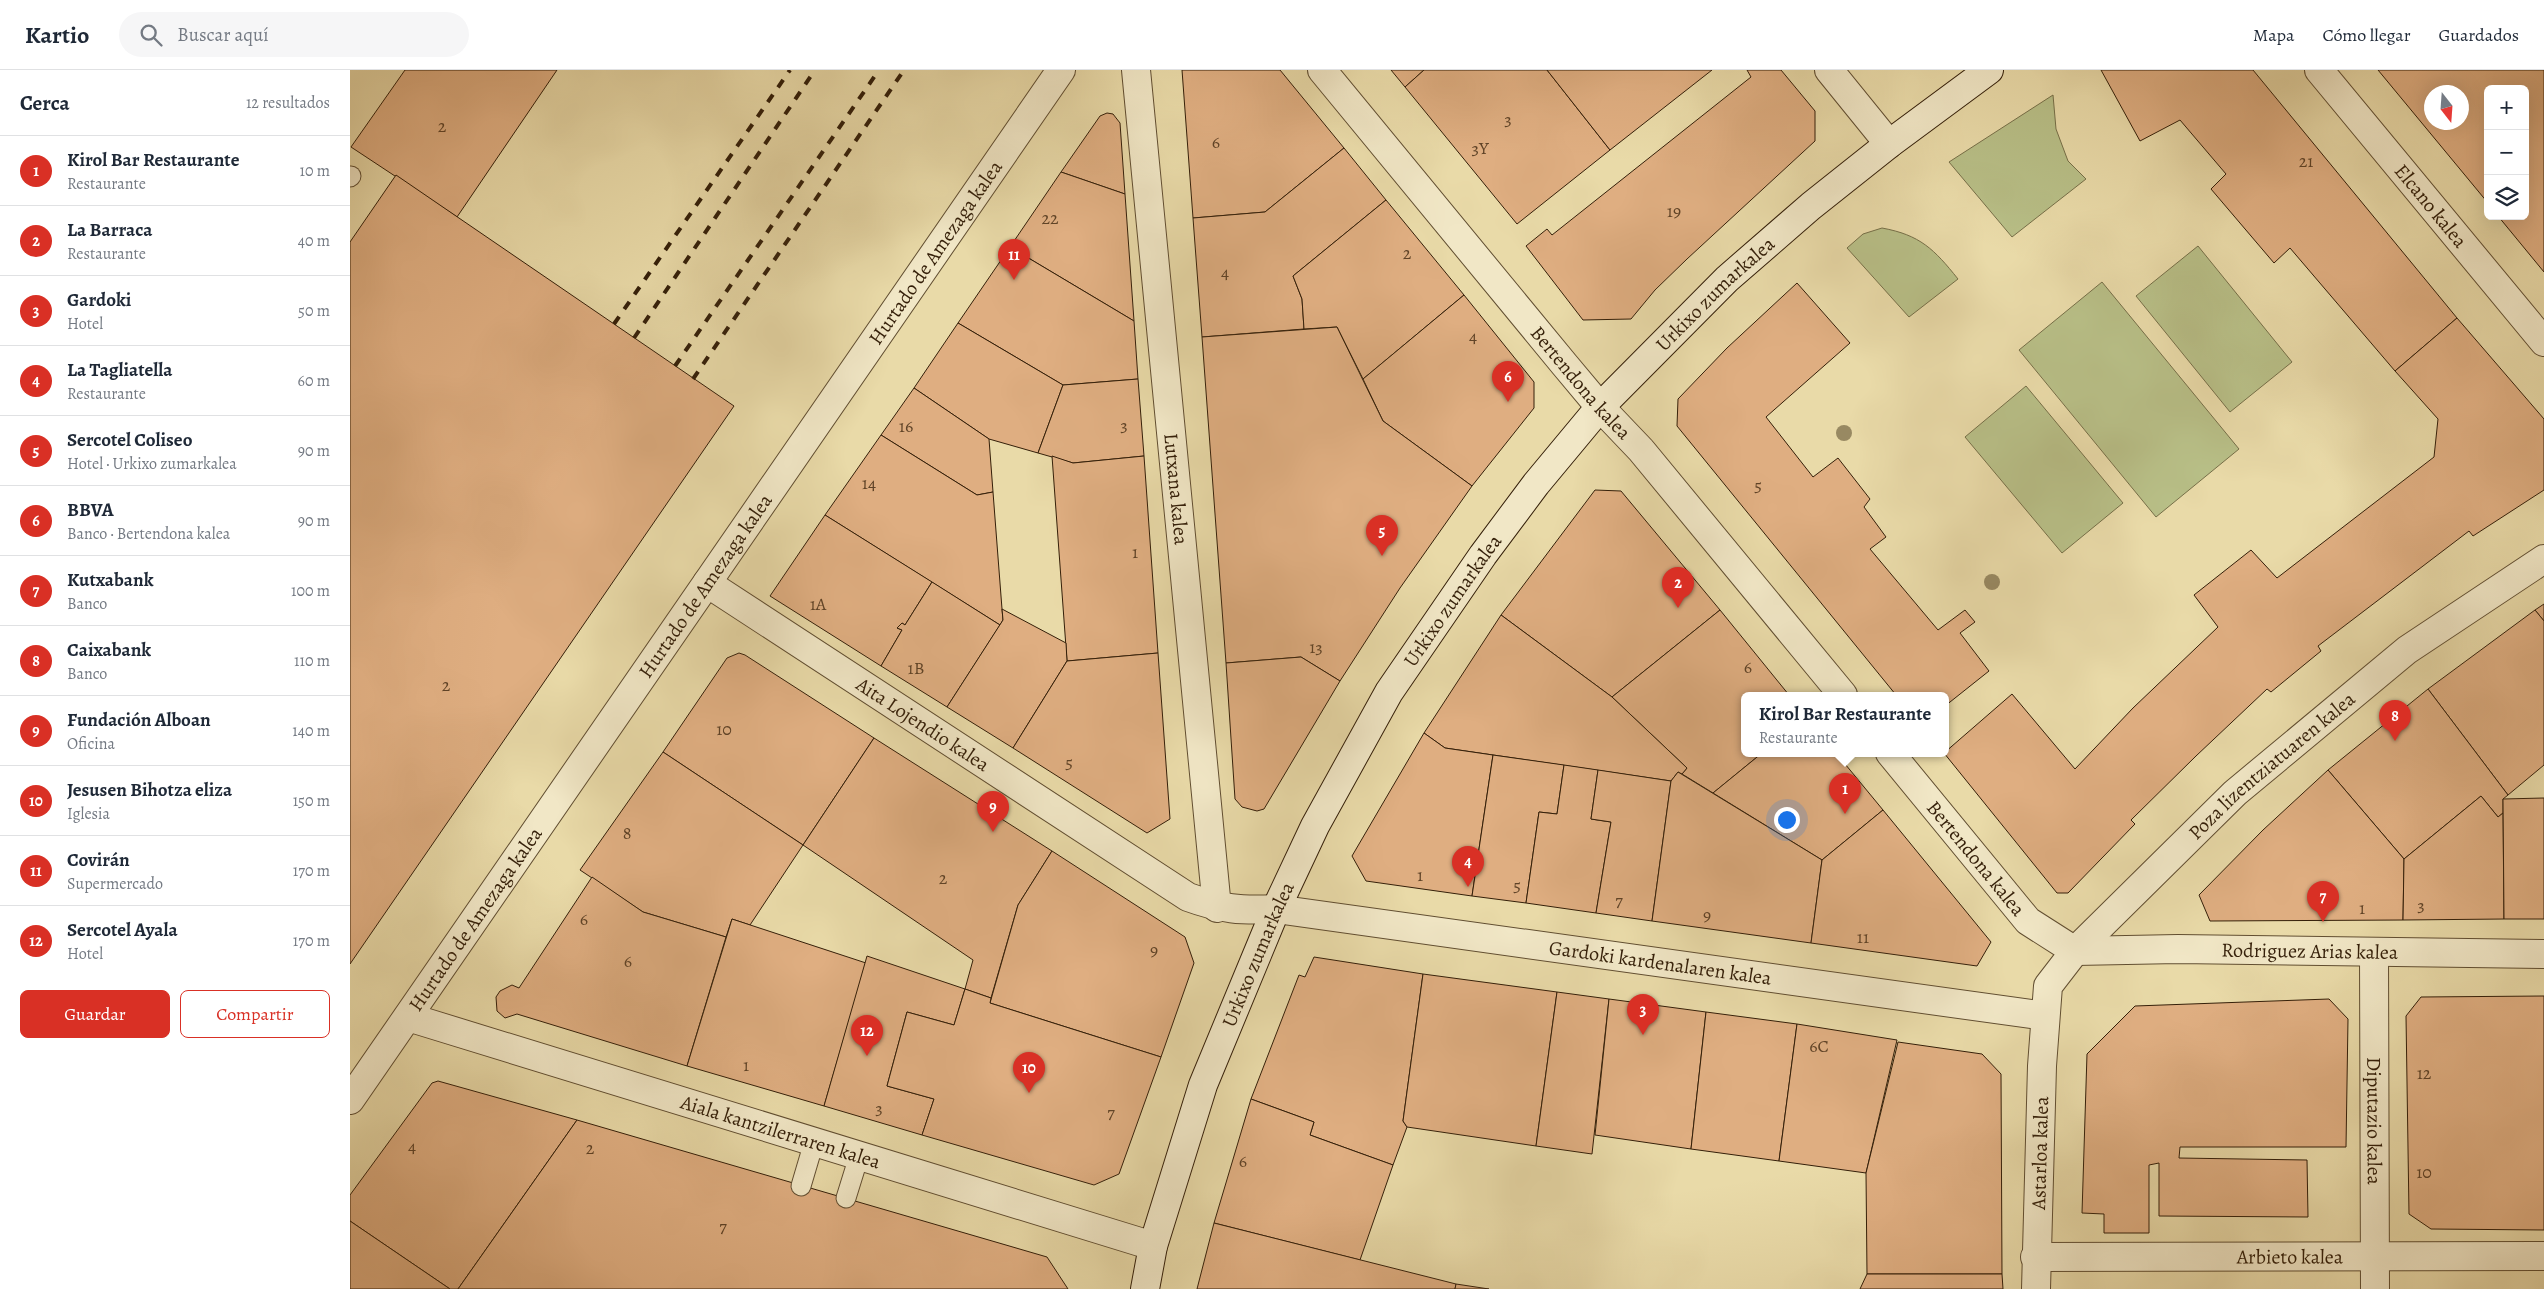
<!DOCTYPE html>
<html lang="es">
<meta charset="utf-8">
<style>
body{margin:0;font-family:Alegreya,serif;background:#f6f6f7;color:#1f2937}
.controls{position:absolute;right:15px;top:15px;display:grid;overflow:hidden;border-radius:8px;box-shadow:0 5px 20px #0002}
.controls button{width:45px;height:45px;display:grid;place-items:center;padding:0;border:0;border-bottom:1px solid #e0e1e3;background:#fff;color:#1f2937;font:25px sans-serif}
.compass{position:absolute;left:2074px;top:15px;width:45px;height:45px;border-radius:50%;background:#fff;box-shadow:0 5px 20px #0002;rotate:163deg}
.you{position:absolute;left:1436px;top:749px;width:18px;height:18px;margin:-12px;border:4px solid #fff;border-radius:50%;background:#1a73e8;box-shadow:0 0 0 8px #1a73e833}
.badge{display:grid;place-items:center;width:32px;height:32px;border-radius:50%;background:#d93025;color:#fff;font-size:16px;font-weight:700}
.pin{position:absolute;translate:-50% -41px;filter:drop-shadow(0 1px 2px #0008)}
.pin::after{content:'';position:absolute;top:26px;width:18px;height:15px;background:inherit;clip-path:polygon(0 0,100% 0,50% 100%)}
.popup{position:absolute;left:1391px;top:622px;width:208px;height:65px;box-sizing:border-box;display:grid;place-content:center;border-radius:8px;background:#fff;filter:drop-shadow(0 1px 4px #0005);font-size:16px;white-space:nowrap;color:#747a83}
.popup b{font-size:19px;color:#1f2937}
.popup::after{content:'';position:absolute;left:50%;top:100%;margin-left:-10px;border:10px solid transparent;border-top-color:#fff}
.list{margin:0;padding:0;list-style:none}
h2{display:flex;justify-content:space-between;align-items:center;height:65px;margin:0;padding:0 20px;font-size:21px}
h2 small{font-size:16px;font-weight:400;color:#747a83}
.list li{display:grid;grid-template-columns:32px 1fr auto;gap:15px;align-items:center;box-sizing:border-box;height:70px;padding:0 20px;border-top:1px solid #e0e1e3}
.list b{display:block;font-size:19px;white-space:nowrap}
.list p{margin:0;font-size:16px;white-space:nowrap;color:#747a83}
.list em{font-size:16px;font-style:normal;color:#747a83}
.actions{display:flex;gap:10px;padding:15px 20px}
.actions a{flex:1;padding:11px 0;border:1px solid #d93025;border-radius:8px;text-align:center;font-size:18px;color:#d93025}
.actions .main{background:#d93025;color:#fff}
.icon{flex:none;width:28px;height:28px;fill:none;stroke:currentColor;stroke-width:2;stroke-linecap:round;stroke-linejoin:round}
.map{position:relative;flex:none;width:2194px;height:1219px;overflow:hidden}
header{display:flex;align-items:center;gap:30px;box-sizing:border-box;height:70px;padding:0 25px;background:#fff;border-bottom:1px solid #e0e1e3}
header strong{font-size:24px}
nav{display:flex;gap:28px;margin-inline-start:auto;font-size:18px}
.search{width:350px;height:45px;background:#f6f6f7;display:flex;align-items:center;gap:12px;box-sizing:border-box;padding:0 18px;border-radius:28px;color:#747a83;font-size:19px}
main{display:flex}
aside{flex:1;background:#fff}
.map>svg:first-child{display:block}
.green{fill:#b8bf87;stroke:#766f48}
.building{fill:#dfae81;stroke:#341f09;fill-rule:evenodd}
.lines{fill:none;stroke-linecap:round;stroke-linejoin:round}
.service-casing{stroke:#614e31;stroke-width:21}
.pedestrian-casing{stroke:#614e31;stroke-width:30}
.minor-casing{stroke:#614e31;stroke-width:30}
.tertiary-casing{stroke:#614e31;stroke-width:30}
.secondary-casing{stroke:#341f09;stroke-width:30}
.service{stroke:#f1e7c6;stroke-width:19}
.pedestrian{stroke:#f1e7c6;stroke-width:28}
.minor{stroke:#f1e7c6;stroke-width:28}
.tertiary{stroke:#f1e7c6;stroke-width:28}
.secondary{stroke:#f1e7c6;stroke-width:28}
.rail{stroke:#341f09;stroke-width:4;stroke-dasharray:9 9;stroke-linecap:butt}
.tree{fill:#988962}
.labels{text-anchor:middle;stroke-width:4;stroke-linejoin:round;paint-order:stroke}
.number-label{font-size:18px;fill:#5f4327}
.street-label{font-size:20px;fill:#341f09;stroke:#f1e7c6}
</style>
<header>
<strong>Kartio</strong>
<div class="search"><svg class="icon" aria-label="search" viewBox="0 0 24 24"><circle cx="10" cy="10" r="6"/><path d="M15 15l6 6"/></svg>Buscar aquí</div>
<nav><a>Mapa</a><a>Cómo llegar</a><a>Guardados</a></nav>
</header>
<main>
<aside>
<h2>Cerca<small>12 resultados</small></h2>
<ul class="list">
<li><span class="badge">1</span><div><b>Kirol Bar Restaurante</b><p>Restaurante</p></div><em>10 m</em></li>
<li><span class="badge">2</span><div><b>La Barraca</b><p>Restaurante</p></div><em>40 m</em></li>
<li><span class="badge">3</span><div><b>Gardoki</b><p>Hotel</p></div><em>50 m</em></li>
<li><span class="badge">4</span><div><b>La Tagliatella</b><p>Restaurante</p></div><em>60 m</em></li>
<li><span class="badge">5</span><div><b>Sercotel Coliseo</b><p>Hotel · Urkixo zumarkalea</p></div><em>90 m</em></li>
<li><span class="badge">6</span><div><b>BBVA</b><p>Banco · Bertendona kalea</p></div><em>90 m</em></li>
<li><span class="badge">7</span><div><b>Kutxabank</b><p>Banco</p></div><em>100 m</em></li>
<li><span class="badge">8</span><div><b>Caixabank</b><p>Banco</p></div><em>110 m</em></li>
<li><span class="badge">9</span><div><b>Fundación Alboan</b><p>Oficina</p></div><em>140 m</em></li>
<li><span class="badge">10</span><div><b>Jesusen Bihotza eliza</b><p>Iglesia</p></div><em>150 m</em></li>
<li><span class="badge">11</span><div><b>Covirán</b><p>Supermercado</p></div><em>170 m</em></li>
<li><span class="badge">12</span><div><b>Sercotel Ayala</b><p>Hotel</p></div><em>170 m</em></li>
</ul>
<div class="actions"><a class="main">Guardar</a><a>Compartir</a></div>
</aside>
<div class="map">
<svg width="2194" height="1219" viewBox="0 0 2194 1219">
<rect width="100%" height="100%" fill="#e9daa8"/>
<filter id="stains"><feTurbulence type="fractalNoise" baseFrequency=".004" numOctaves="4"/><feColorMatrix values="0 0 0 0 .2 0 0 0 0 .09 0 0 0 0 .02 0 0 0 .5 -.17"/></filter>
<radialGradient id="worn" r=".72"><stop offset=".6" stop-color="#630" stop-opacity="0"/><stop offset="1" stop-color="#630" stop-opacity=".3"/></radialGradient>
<g class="green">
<polygon points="1703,25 1706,59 1718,91 1736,109 1662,167 1599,92"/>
<path d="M1532,158C1570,165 1584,179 1608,209L1559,247L1497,178L1513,164Z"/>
<polygon points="1848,176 1942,292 1880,342 1786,226"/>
<polygon points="1752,212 1889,379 1806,447 1669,280"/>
<polygon points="1676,316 1773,433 1712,483 1615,367"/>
</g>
<g class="building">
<polygon points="55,0 207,0 107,147 1,77"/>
<polygon points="832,0 930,0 994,78 915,142 843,148"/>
<polygon points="1041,0 1074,0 1055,17"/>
<polygon points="1074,0 1197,0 1260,80 1167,154 1055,17"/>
<polygon points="1197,0 1362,0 1260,80"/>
<polygon points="1397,0 1431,0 1465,41 1465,71 1337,189 1305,220 1281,249 1233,250 1176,176 1197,159 1202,165 1401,7"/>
<polygon points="1751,0 1903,0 2107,248 2045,301 1940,178 1924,193 1861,119 1876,104 1830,50 1790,71"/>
<path d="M2028,0H2194V202L2148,146H2175V19H2138V133ZM2082,22H2112V52H2082Z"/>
<polygon points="757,43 763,44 770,53 775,124 711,102 750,46"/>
<polygon points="994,78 1036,130 943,206 952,229 954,259 852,267 843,148 915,142"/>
<polygon points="711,102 775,124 784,251 660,177"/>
<polygon points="46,105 384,336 0,894 0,172"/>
<polygon points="1036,130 1114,225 1013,309 987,257 954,259 952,229 943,206"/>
<polygon points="660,177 784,251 788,309 713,315 608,253"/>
<polygon points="1447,213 1500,273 1416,347 1463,407 1488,388 1520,429 1514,437 1536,467 1520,479 1588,560 1615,540 1625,552 1610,563 1639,601 1595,636 1595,625 1546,625 1327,356 1328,329 1377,278"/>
<polygon points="1114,225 1184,312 1184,338 1122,416 1033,351 1013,309"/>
<polygon points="2107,248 2194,349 2194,420 2123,466 2119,461 1968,576 1971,581 1921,622 1917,619 1846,686 1781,750 1785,754 1718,823 1707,823 1594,683 1662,624 1725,699 1783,638 1868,557 1844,525 1901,480 1927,508 2084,387 2088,349 2045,301"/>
<polygon points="608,253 713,315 688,383 639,369 564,318"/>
<polygon points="987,257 1033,351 1122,416 1050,518 990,611 951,587 876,593 852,267"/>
<polygon points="788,309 794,386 723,393 688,383 713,315"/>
<polygon points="564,318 639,369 643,422 627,425 531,365"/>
<polygon points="531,365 627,425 643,422 652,539 653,550 650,555 475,445"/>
<polygon points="702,386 723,393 794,386 808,583 717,591"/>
<polygon points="1245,420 1271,421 1370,540 1262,627 1151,545"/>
<polygon points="475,445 582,512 555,555 552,553 547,558 552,560 531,596 420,526"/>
<polygon points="582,512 650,555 597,637 531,596 552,560 547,558 552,553 555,555"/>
<polygon points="2194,534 2194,551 2185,540"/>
<polygon points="652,539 716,573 717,591 663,678 597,637 653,550"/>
<polygon points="1370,540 1439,625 1395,625 1395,683 1412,683 1363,723 1332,704 1337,698 1262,627"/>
<polygon points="2185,540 2194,551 2194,695 2158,725 2078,619"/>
<polygon points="1151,545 1262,627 1337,698 1332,704 1328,702 1321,711 1095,678 1074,663"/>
<polygon points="389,583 395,585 524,668 453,775 313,682 377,588"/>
<polygon points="808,583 820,749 797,763 663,678 717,591"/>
<polygon points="951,587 990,611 914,739 907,741 892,737 885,729 876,593"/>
<polygon points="2078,619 2158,725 2153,729 2153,743 2148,747 2131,726 2054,789 1978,700"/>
<polygon points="1074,663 1095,678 1143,685 1122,826 1016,811 1002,786"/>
<polygon points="524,668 702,781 668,835 641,928 615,919 623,890 453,775"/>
<polygon points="313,682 453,775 400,855 382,849 376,867 293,842 230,800"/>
<polygon points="1412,683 1486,683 1533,740 1472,790 1363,723"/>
<polygon points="1143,685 1214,695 1207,744 1189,742 1176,833 1122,826"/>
<polygon points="1214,695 1248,700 1241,749 1261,752 1246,843 1176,833 1189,742 1207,744"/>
<polygon points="1248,700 1321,711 1302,851 1246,843 1261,752 1241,749"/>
<polygon points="1978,700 2054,789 2053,850 1860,851 1849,825 1913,760"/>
<polygon points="1328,702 1472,790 1461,873 1302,851 1321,711"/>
<polygon points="2131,726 2148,747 2153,743 2154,849 2053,850 2054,789"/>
<polygon points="2194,728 2194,849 2154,849 2153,729"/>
<polygon points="1533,740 1641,872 1627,896 1461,873 1472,790"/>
<polygon points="702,781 835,867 844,893 811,987 640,933 668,835"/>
<polygon points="242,807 293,842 376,867 337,996 167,944 155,948 147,941 146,927 150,921 162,915 169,918"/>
<polygon points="382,849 516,893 474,1036 337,996"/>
<polygon points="517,886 615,919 604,955 557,942 537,1016 584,1029 572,1065 474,1036"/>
<polygon points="964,887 1073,904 1053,1051 1057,1057 1043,1095 960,1065 964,1052 901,1029 949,905 955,907"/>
<polygon points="1073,904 1207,922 1186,1076 1057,1057 1053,1051"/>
<polygon points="615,919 641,928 640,933 811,987 769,1104 744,1115 572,1065 584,1029 537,1016 557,942 604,955"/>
<polygon points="1207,922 1259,929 1242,1084 1186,1076"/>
<polygon points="2194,926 2194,1160 2081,1159 2059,1144 2056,946 2071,927"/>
<polygon points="1259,929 1356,942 1341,1079 1245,1065"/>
<polygon points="1979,929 1998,949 1996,1077 1830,1077 1829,1088 1957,1090 1958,1147 1809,1146 1809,1093 1799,1095 1799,1163 1754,1163 1754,1144 1732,1143 1737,984 1785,936"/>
<polygon points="1356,942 1447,954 1429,1091 1341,1079"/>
<polygon points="1447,954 1547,970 1516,1103 1429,1091"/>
<polygon points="1548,972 1632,984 1651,1004 1652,1204 1517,1204 1516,1103"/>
<polygon points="88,1011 227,1050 108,1219 100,1219 0,1151 0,1125 82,1013"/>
<polygon points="901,1029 964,1052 960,1065 1043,1095 1010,1190 864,1153"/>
<polygon points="227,1050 697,1187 718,1219 108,1219"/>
<polygon points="0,1151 100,1219 0,1219"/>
<polygon points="864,1153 1106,1214 1105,1219 847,1219"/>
<polygon points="1517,1204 1652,1204 1653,1219 1510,1219"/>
<polygon points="1106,1214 1139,1219 1105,1219"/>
</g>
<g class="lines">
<g class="service-casing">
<g id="service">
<polyline points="0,107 1,106"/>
<polyline points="451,1116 464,1072"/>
<polyline points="496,1128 509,1086"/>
</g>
</g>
<g class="pedestrian-casing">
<g id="pedestrian">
<path id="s1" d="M786,0L867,838"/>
<path id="s2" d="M2024,883L2025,1219"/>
<path id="s3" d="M1685,1187L2194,1186"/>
</g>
</g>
<g class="minor-casing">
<g id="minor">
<path id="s4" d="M972,0L1214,294L1250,337L1291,380L1493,625"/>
<polyline points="1479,0 1539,74"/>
<path id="s5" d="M1969,0L2194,272"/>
<path id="s6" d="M357,513L838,827C871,839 891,841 926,839L1695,946"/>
<path id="s7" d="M1540,683L1678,851L1725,881L1828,879L2194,884"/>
<path id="s8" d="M58,947L803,1176"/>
<path id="s9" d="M1686,1219L1692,996L1698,916L1725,881L1885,723L2057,580L2194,489"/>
</g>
</g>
<g class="tertiary-casing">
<g id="tertiary">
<path id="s10" d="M0,1030L711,0"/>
</g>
</g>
<g class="secondary-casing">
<g id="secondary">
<path id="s11" d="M795,1219L803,1176L853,1015L926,839L965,756L1039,622L1133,485L1186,414L1250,337L1377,209L1461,136L1539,74L1639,0"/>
</g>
</g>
<use href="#service" class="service"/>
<use href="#pedestrian" class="pedestrian"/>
<use href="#minor" class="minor"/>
<use href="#tertiary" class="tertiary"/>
<use href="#secondary" class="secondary"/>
<g class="rail">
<polyline points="264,254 440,0"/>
<polyline points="284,268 465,0"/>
<polyline points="325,296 529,0"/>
<polyline points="343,309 554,0"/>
</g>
</g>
<g class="tree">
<circle cx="1494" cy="363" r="8"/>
<circle cx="1642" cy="512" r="8"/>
</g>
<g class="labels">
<g class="number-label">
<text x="1158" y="55">3</text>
<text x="92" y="62">2</text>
<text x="866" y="78">6</text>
<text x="1130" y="84">3Y</text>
<text x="1956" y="97">21</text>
<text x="1324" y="147">19</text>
<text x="700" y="154">22</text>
<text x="1057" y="189">2</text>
<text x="875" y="208">4</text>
<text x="1123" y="272">4</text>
<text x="774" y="361">3</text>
<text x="556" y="362">16</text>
<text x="519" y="419">14</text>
<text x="1408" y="421">5</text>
<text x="785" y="488">1</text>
<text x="468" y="540">1A</text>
<text x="966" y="583">13</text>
<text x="1398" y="603">6</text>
<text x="566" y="604">1B</text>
<text x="96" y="621">2</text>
<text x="374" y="665">10</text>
<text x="719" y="698">5</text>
<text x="277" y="769">8</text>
<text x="1070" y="811">1</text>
<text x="593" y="814">2</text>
<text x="1167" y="821">5</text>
<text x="1269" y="836">7</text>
<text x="2071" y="841">3</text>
<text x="2012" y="844">1</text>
<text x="1357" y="851">9</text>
<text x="234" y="855">6</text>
<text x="1513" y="873">11</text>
<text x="804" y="886">9</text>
<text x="278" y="897">6</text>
<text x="1469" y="982">6C</text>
<text x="396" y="1001">1</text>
<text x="2074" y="1009">12</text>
<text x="529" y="1044">3</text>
<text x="761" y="1048">7</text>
<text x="62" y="1082">4</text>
<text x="240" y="1084">2</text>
<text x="893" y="1097">6</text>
<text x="2074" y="1108">10</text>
<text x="373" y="1162">7</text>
</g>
<g class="street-label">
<text dy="7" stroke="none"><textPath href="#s5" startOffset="176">Elcano kalea</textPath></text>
<text dy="7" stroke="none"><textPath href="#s10" startOffset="1030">Hurtado de Amezaga kalea</textPath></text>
<text dy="7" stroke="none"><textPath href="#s11" startOffset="1164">Urkixo zumarkalea</textPath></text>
<text dy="7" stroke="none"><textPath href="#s4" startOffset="406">Bertendona kalea</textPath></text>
<text dy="7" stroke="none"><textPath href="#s1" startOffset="421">Lutxana kalea</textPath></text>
<text dy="7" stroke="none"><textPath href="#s10" startOffset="625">Hurtado de Amezaga kalea</textPath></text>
<text dy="7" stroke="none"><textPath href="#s11" startOffset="759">Urkixo zumarkalea</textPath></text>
<text dy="7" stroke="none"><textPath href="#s6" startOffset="258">Aita Lojendio kalea</textPath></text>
<text dy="7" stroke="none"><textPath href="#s9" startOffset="618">Poza lizentziatuaren kalea</textPath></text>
<text dy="7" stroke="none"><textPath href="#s7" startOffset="136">Bertendona kalea</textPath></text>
<text dy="7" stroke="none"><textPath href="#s10" startOffset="220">Hurtado de Amezaga kalea</textPath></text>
<text dy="7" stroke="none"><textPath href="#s7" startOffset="508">Rodriguez Arias kalea</textPath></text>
<text dy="7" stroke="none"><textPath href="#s11" startOffset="354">Urkixo zumarkalea</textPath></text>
<text dy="7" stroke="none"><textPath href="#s6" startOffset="1052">Gardoki kardenalaren kalea</textPath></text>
<text dy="7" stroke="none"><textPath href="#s2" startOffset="168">Diputazio kalea</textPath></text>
<text dy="7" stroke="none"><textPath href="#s8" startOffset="390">Aiala kantzilerraren kalea</textPath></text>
<text dy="7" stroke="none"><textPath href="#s9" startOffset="136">Astarloa kalea</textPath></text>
<text dy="7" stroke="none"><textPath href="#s3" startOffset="255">Arbieto kalea</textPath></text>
</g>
</g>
<rect width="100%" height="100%" filter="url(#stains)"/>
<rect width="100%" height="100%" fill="url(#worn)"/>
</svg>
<div class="controls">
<button>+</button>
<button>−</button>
<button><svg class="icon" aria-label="layers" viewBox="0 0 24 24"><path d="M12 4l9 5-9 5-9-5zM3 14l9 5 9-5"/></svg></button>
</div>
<svg class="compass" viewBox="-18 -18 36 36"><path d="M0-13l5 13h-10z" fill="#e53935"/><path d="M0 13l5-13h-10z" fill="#747a83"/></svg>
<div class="you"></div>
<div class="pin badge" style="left:1495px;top:744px">1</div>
<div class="popup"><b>Kirol Bar Restaurante</b>Restaurante</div>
<div class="pin badge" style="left:1328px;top:538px">2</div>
<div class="pin badge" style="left:1293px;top:965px">3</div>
<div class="pin badge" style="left:1118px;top:817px">4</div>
<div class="pin badge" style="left:1032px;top:486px">5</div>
<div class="pin badge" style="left:1158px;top:332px">6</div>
<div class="pin badge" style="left:1973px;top:852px">7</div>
<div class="pin badge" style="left:2045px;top:671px">8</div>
<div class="pin badge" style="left:643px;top:762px">9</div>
<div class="pin badge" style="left:679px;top:1023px">10</div>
<div class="pin badge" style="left:664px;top:210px">11</div>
<div class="pin badge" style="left:517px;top:986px">12</div>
</div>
</main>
